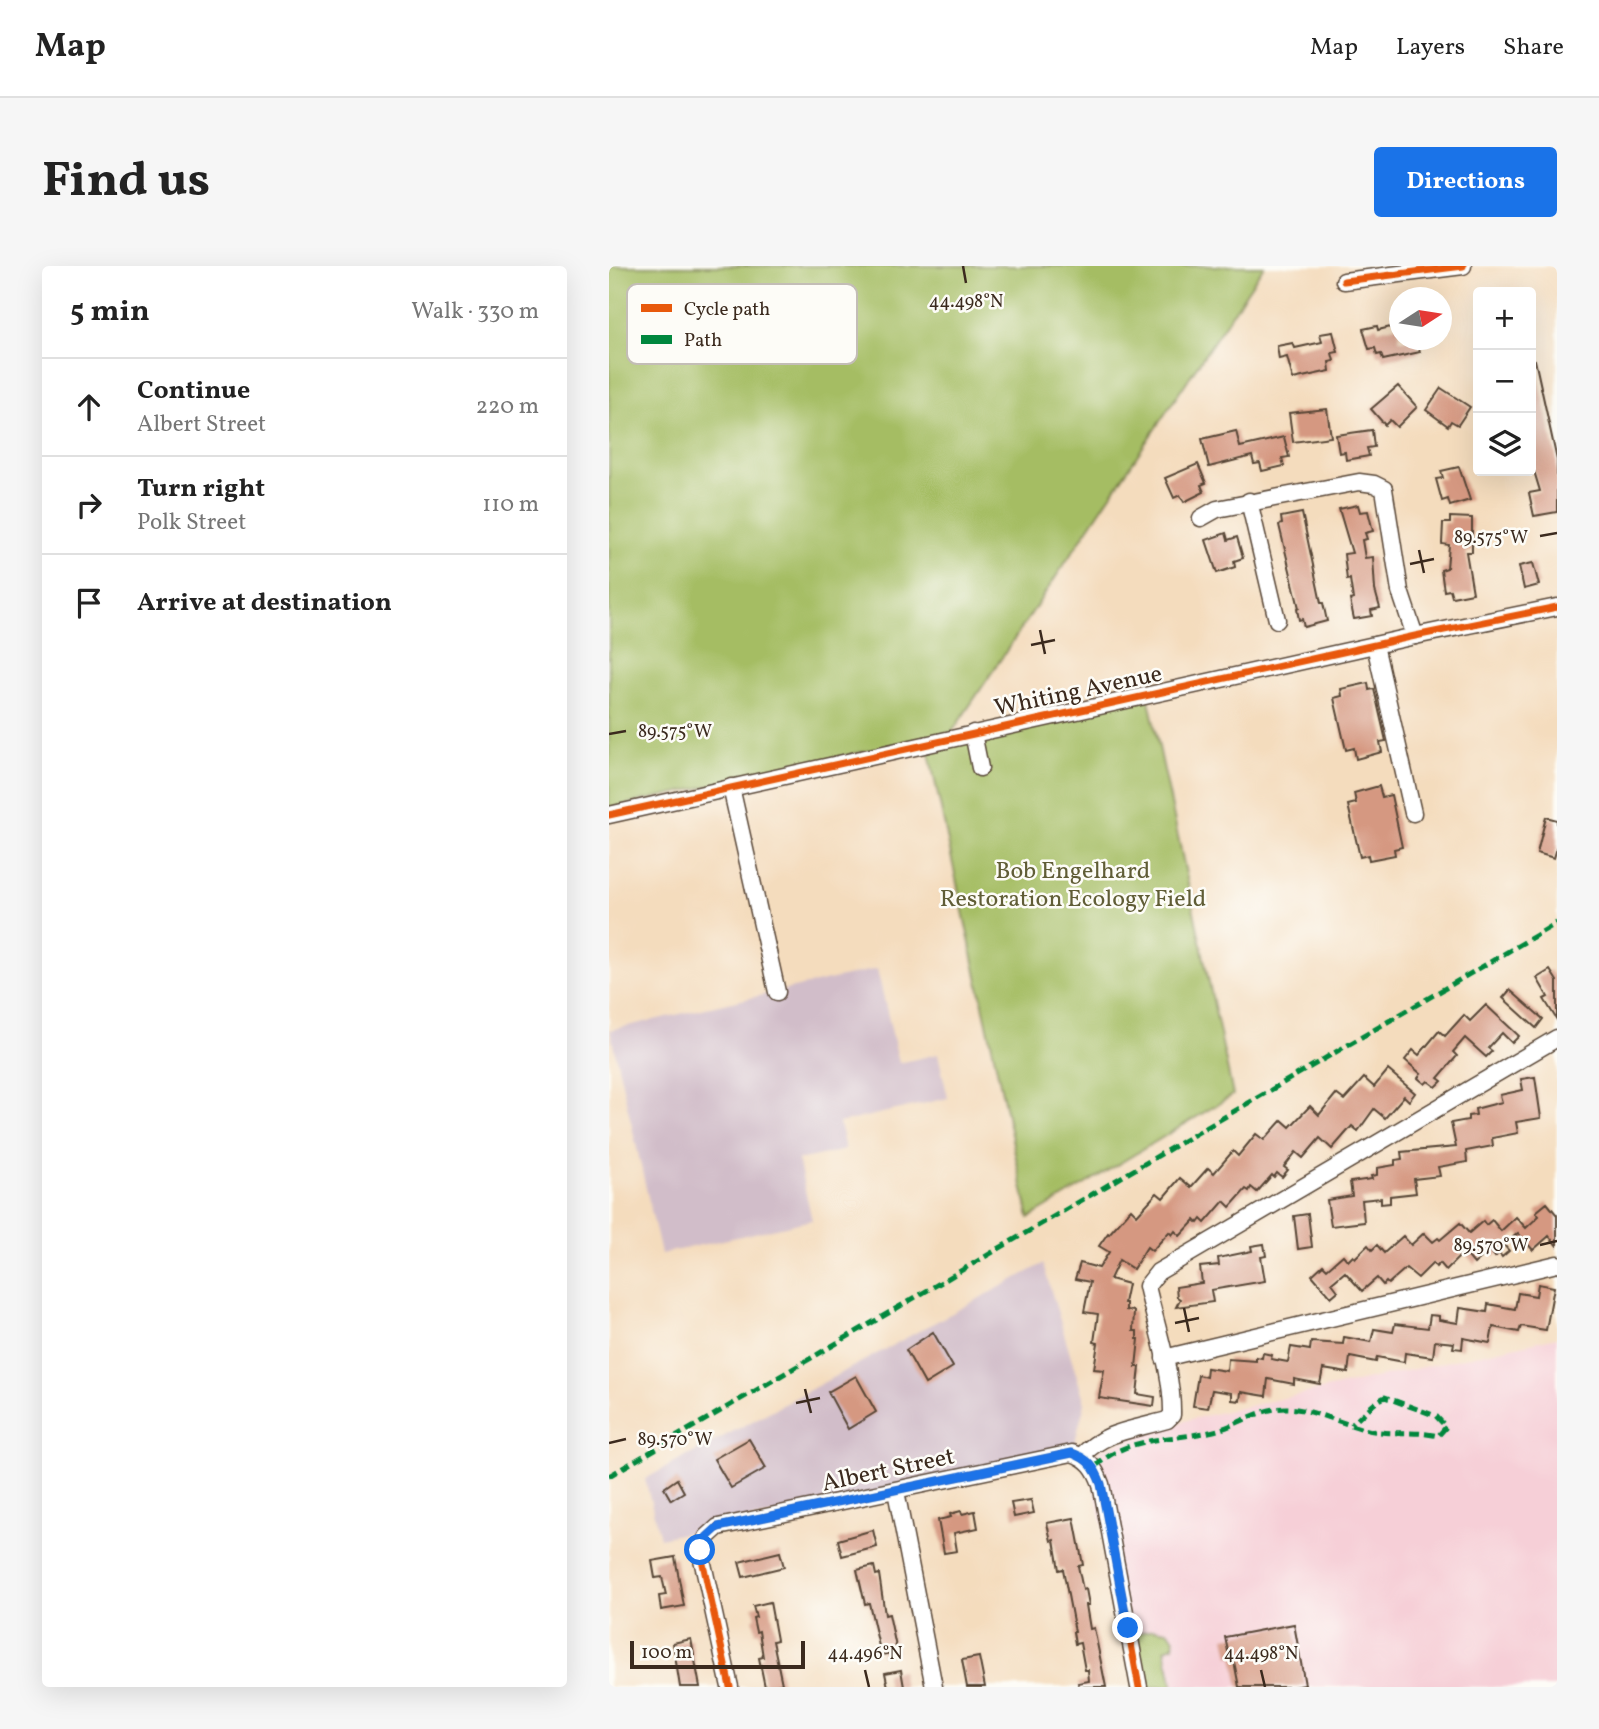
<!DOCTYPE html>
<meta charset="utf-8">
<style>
body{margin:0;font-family:Vollkorn,serif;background:#f6f6f6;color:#222}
.controls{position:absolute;right:21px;top:21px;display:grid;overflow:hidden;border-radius:7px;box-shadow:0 7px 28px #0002}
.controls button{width:63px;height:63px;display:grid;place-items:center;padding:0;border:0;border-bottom:2px solid #e0e0e0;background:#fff;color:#222;font:35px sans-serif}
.compass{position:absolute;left:780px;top:21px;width:63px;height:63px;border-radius:50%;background:#fff;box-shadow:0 7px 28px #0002;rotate:78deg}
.scale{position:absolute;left:21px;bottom:18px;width:175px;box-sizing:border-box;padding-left:7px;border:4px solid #3b2a1e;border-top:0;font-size:19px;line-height:24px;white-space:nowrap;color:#3b2a1e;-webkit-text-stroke:5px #fdfcf7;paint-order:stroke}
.stop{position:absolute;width:21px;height:21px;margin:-16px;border:5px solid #1a73e8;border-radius:50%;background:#fff}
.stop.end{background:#1a73e8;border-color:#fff;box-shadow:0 2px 7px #0008}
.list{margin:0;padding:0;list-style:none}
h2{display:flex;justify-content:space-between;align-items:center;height:91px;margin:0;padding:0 28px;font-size:30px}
h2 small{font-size:23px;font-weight:400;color:#767676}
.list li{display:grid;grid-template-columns:46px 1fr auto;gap:21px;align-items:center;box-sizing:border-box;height:98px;padding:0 28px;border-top:2px solid #e0e0e0}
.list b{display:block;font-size:26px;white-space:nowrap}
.list p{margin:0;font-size:23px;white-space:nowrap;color:#767676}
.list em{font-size:23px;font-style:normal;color:#767676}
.icon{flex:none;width:38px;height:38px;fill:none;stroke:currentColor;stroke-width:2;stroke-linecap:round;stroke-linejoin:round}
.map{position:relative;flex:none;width:948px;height:1421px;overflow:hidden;border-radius:7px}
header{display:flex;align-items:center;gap:42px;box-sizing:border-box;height:98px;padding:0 35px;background:#fff;border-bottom:2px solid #e0e0e0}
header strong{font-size:33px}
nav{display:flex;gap:38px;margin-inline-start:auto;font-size:24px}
.intro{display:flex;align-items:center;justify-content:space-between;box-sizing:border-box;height:168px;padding:0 42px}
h1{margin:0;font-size:49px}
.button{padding:18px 32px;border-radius:7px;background:#1a73e8;color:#fff;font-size:24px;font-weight:700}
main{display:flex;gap:42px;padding:0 42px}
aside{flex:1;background:#fff;border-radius:7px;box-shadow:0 7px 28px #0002}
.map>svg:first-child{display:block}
.built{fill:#f6cfd7}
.industrial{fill:#d1bdc9}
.green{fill:#a5bd63;stroke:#707440;stroke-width:2}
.building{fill:#d59881}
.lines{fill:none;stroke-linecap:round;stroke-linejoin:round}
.minor-casing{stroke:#574536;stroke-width:19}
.minor{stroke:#fff;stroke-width:16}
.quiet{stroke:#00873e;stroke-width:5;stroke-dasharray:10 5;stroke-linecap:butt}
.cycleway-casing{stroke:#fdfcf7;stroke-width:11}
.cycleway{stroke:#e8590c;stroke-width:7}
.route{stroke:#1a73e8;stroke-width:9}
.ticks{fill:none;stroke:#3b2a1e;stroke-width:2.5}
.labels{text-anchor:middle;stroke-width:5;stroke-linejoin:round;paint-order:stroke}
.street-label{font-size:24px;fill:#3b2a1e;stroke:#fdfcf7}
.park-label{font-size:24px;fill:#605d36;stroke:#fdfcf7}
.key{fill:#fdfcf7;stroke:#c3bdb6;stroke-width:2}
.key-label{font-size:19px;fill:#3b2a1e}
.ticks-label{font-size:18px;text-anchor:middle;fill:#3b2a1e;stroke:#fdfcf7;stroke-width:5;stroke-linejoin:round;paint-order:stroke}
</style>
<header>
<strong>Map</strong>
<nav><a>Map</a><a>Layers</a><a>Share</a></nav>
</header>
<div class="intro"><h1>Find us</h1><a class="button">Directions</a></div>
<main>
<aside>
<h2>5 min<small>Walk · 330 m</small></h2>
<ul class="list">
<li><svg class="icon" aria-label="ahead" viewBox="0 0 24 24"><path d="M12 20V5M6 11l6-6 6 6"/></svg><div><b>Continue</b><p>Albert Street</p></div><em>220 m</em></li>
<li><svg class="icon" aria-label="right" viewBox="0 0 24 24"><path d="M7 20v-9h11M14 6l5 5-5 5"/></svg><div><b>Turn right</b><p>Polk Street</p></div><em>110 m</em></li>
<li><svg class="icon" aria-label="arrive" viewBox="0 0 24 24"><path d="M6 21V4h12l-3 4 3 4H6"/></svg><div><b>Arrive at destination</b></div></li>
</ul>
</aside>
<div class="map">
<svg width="948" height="1421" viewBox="0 0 948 1421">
<rect width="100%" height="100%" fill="#fdfcf7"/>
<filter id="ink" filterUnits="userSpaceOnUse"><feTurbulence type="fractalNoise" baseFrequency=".0143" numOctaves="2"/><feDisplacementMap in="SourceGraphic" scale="14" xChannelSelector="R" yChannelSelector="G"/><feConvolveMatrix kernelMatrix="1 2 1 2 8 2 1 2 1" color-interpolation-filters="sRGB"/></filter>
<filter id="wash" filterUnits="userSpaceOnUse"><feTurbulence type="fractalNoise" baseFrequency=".00686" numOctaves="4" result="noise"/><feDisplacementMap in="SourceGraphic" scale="28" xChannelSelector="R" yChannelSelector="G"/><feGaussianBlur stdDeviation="1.57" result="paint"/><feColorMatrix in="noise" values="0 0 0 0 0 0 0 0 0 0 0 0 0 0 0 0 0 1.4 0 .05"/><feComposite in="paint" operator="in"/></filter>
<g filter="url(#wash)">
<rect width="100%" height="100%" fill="#f4dcbd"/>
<polygon class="built" points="948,1071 948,1421 530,1421 479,1196 492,1183 582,1153"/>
<g class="industrial">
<polygon points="268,703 290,797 329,788 339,832 230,857 236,884 189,894 203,954 52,988 1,764"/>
<polygon points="434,998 476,1137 463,1187 51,1272 36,1213"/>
</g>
<g class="green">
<polygon points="0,0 655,0 343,466 0,542"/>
<polygon points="539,429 624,829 420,952 318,478"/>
<polygon points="544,1363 560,1365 565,1373 564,1380 556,1383 564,1421 535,1421 526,1368"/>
</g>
<g id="blocks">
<g class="building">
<polygon points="790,59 790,74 808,74 811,86 774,94 772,88 768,89 766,82 760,83 754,63 768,60 769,64"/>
<polygon points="724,66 729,86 723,87 725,95 720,96 721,105 684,113 678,91 670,93 668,80 684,77 686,82 713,76 711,68"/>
<polygon points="926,94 948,194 948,246 925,250 920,227 931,225 922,195 922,95"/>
<polygon points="789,120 808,141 788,161 781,154 776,159 762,143"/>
<polygon points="832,122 861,141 849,159 842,155 839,160 817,144"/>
<polygon points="718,143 722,171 684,176 680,147"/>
<polygon points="763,164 765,181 758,182 760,190 737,194 736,186 730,187 727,169"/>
<polygon points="627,165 631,181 675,171 680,191 673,192 675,200 653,205 651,197 645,198 643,190 600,201 593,173"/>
<polygon points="589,198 597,217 592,219 595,226 575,236 571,229 565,232 556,212"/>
<polygon points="850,201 861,234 841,240 839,233 833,235 827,213 834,212 832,205"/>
<polygon points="749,239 751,246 759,245 764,265 756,267 758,273 753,274 756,292 764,291 766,324 771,342 762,344 763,350 745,353 741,334 744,333 741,313 738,314 735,288 743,287 730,243"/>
<polygon points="693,247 712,337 714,337 718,355 695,361 693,353 690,354 688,343 690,342 670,259 673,258 672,251"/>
<polygon points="841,251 863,252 863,286 857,286 864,327 843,331 841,324 835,325 832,304 838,302 840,279 833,278 834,257 841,257"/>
<polygon points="617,267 619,274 628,271 634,292 625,295 626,301 608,307 597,274"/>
<polygon points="924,297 930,319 915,323 910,300"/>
<polygon points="759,417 760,424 765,423 777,475 771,476 773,486 747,493 745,482 737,484 725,432 733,430 732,423"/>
<polygon points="770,520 773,531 782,529 793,581 785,583 786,589 760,594 759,589 751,591 739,539 747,537 745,527"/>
<polygon points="937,551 948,554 948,582 945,592 928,587"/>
<polygon points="941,704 948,715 948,754 935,733 939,731 928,712"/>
<polygon points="901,724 934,753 927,762 894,732"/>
<polygon points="877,739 910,770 903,777 893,767 879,782 883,785 877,791 856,772 844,786 848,790 829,812 833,815 827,821 819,815 816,818 809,812 812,808 796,794 804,784 810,789 830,765 836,770 855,749 861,755"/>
<polygon points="779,804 806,827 800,835 795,830 776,852 765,843 749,865 743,860 723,883 711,872 694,892 687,886 675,901 679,904 673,911 668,907 665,911 663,909 648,926 642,921 640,925 637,923 621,941 615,935 596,957 592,953 589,957 586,954 571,970 566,965 563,969 560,966 543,985 538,981 524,1003 510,994 501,1013 519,1018 515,1037 517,1037 517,1044 525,1045 524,1065 528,1065 528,1073 530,1073 527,1101 531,1101 528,1128 546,1131 545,1140 490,1132 495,1104 485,1103 489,1077 485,1076 489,1048 475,1046 481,1016 466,1013 471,997 490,1002 500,986 490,980 499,967 500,968 522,943 528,949 548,927 554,932 571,912 582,921 599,902 605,907 624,885 629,890 647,868 655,874 673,854 681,861 701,840 710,849 727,828 735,834 755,812 765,821"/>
<polygon points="926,811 932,852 907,856 909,867 883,872 884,880 857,885 858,896 829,901 831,910 805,913 807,927 781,930 781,937 772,938 772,932 753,934 755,956 722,960 718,934 743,930 741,916 763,913 762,910 768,909 768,902 786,899 786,894 793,893 792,886 847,881 842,857 859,854 859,850 867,849 866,843 893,836 891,829 914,824 912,813"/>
<polygon points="938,937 948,949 948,980 940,970 924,984 909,967 895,979 900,985 893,991 890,987 886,991 881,984 865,998 855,986 837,1004 831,997 827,1001 824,997 809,1012 797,1002 779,1018 777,1016 774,1019 768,1012 753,1025 736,1006 723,1017 729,1025 722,1031 703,1009 714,999 718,1003 734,989 739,995 744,990 746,992 759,979 763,984 768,979 775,987 794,970 802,979 815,967 824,976 829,972 831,974 851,957 860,967 874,955 877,959 883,954 892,965 907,951 917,962 930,950 927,946"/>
<polygon points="699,948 703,981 689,983 685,950"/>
<polygon points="655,978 657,990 652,991 656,1015 602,1024 604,1036 567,1041 571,1033 568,1031 567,1021 593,1017 591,1001 610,999 609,992 643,985 642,980"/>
<polygon points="929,1018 945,1021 937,1064 912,1060 910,1066 884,1061 881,1077 854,1072 853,1083 844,1082 845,1077 826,1075 824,1091 796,1087 795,1096 768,1091 767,1096 741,1091 739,1107 714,1103 711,1118 685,1113 685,1118 659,1113 657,1130 632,1126 631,1135 623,1134 623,1127 603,1124 599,1142 584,1140 589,1109 597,1111 598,1102 618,1105 619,1093 647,1095 647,1091 653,1092 654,1087 663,1089 662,1093 679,1096 682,1081 701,1084 702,1076 734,1078 735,1071 762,1076 765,1063 784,1066 786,1058 819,1062 821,1049 830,1050 830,1054 849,1057 851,1042 878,1046 879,1038 906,1043 909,1027 927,1030"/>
<polygon points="324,1066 344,1101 316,1118 297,1084"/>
<polygon points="247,1110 267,1146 239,1163 219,1126"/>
<polygon points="140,1173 157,1202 122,1222 105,1193"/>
<polygon points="68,1213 75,1226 62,1234 55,1222"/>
<polygon points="422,1234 425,1247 405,1251 402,1237"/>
<polygon points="352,1245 353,1248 366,1245 369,1262 345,1267 348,1285 335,1287 329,1254 342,1251 341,1248"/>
<polygon points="465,1252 474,1299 469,1300 474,1324 477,1323 480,1339 477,1339 481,1363 485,1362 497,1421 470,1421 469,1417 480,1415 479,1404 476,1404 471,1377 466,1378 464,1366 466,1366 454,1303 450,1304 445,1274 442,1275 438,1257"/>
<polygon points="264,1264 268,1281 233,1290 229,1274"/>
<polygon points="171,1286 175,1301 134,1311 130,1296"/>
<polygon points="66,1291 75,1340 52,1344 50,1330 57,1329 53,1311 46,1312 43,1295"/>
<polygon points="265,1300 267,1309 270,1308 276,1349 280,1348 288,1386 272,1389 260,1337 256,1338 248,1304"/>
<polygon points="161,1336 168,1374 164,1375 173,1418 156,1421 150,1392 154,1391 150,1365 147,1366 144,1352 147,1351 144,1340"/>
<polygon points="685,1358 696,1419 684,1421 630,1421 624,1390 620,1390 616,1371"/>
<polygon points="82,1373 91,1421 71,1421 64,1377"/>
<polygon points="370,1391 376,1421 358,1421 353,1394"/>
<polygon points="292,1404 295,1421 279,1421 276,1407"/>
</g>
</g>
</g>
<g filter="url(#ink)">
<use href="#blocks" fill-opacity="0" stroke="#574536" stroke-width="2"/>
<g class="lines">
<g class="minor-casing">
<g id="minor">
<polyline points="735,15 854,0"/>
<polyline points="640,235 668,354"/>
<polyline points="592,252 608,243 750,216 765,218 775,223 791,325 806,370"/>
<polyline points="766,379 804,547"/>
<polyline points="364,467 371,502"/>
<polyline points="122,521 168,726"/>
<polyline points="0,549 806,370 948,341"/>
<polyline points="555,1092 948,998"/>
<path d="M472,1190C498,1164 524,1164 558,1154L563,1149C564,1109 547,1060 538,1020L549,1006L948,772"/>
<polyline points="287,1225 325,1421"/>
<path d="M121,1421L91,1284L98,1271L109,1261L463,1187C480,1193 486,1202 492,1218L530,1421"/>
</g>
</g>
<use href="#minor" class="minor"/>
<g class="quiet">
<path d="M486,1201C521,1167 568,1176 612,1163C634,1156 653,1142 677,1142C704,1142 742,1163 771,1166C792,1168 807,1165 829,1170L837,1161L827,1150L776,1131C763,1137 753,1150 742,1159"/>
<polyline points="0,1210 948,657"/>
</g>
<g class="cycleway-casing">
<g id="cycleway">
<polyline points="735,15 854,0"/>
<polyline points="0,549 806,370 948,341"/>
<path d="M121,1421L91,1284L98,1271L109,1261L463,1187C480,1193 486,1202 492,1218L530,1421"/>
</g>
</g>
<use href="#cycleway" class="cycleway"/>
</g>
</g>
<g class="lines" filter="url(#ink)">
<path class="route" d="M91,1284L98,1271L109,1261L463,1187C480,1193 486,1202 492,1218L519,1362"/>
</g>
<path class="ticks" d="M354,0L357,17M931,270L948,267M810,284L815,307M801,298L825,293M431,364L436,388M422,379L446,374M0,468L17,465M931,979L948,975M575,1042L580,1066M566,1057L590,1052M196,1123L202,1147M187,1137L211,1132M0,1177L17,1173M256,1404L260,1421M652,1404L656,1421"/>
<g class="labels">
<g class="street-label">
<text transform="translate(469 424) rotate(-12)" y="8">Whiting Avenue</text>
<text transform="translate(279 1203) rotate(-12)" y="8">Albert Street</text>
</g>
<g class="park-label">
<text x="464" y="612">Bob Engelhard<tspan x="464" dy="28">Restoration Ecology Field</tspan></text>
</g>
</g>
<rect x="18" y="18" width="230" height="80" rx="10" class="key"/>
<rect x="32" y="38" width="31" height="8" fill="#e8590c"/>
<rect x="32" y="69" width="31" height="9" fill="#00873e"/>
<g class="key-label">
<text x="75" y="49">Cycle path</text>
<text x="75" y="80">Path</text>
</g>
<g class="ticks-label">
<text x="357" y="41">44.498°N</text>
<text x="882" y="277">89.575°W</text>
<text x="66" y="471">89.575°W</text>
<text x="882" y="985">89.570°W</text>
<text x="66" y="1179">89.570°W</text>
<text x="256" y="1393">44.496°N</text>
<text x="652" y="1393">44.498°N</text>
</g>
</svg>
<div class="controls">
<button>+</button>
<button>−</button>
<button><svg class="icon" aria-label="layers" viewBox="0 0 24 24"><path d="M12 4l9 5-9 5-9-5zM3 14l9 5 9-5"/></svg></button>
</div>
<svg class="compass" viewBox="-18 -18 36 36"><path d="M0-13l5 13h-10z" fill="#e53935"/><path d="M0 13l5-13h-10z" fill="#767676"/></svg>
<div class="scale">100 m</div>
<div class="stop" style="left:91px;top:1284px"></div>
<div class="stop end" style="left:519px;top:1362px"></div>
</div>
</main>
